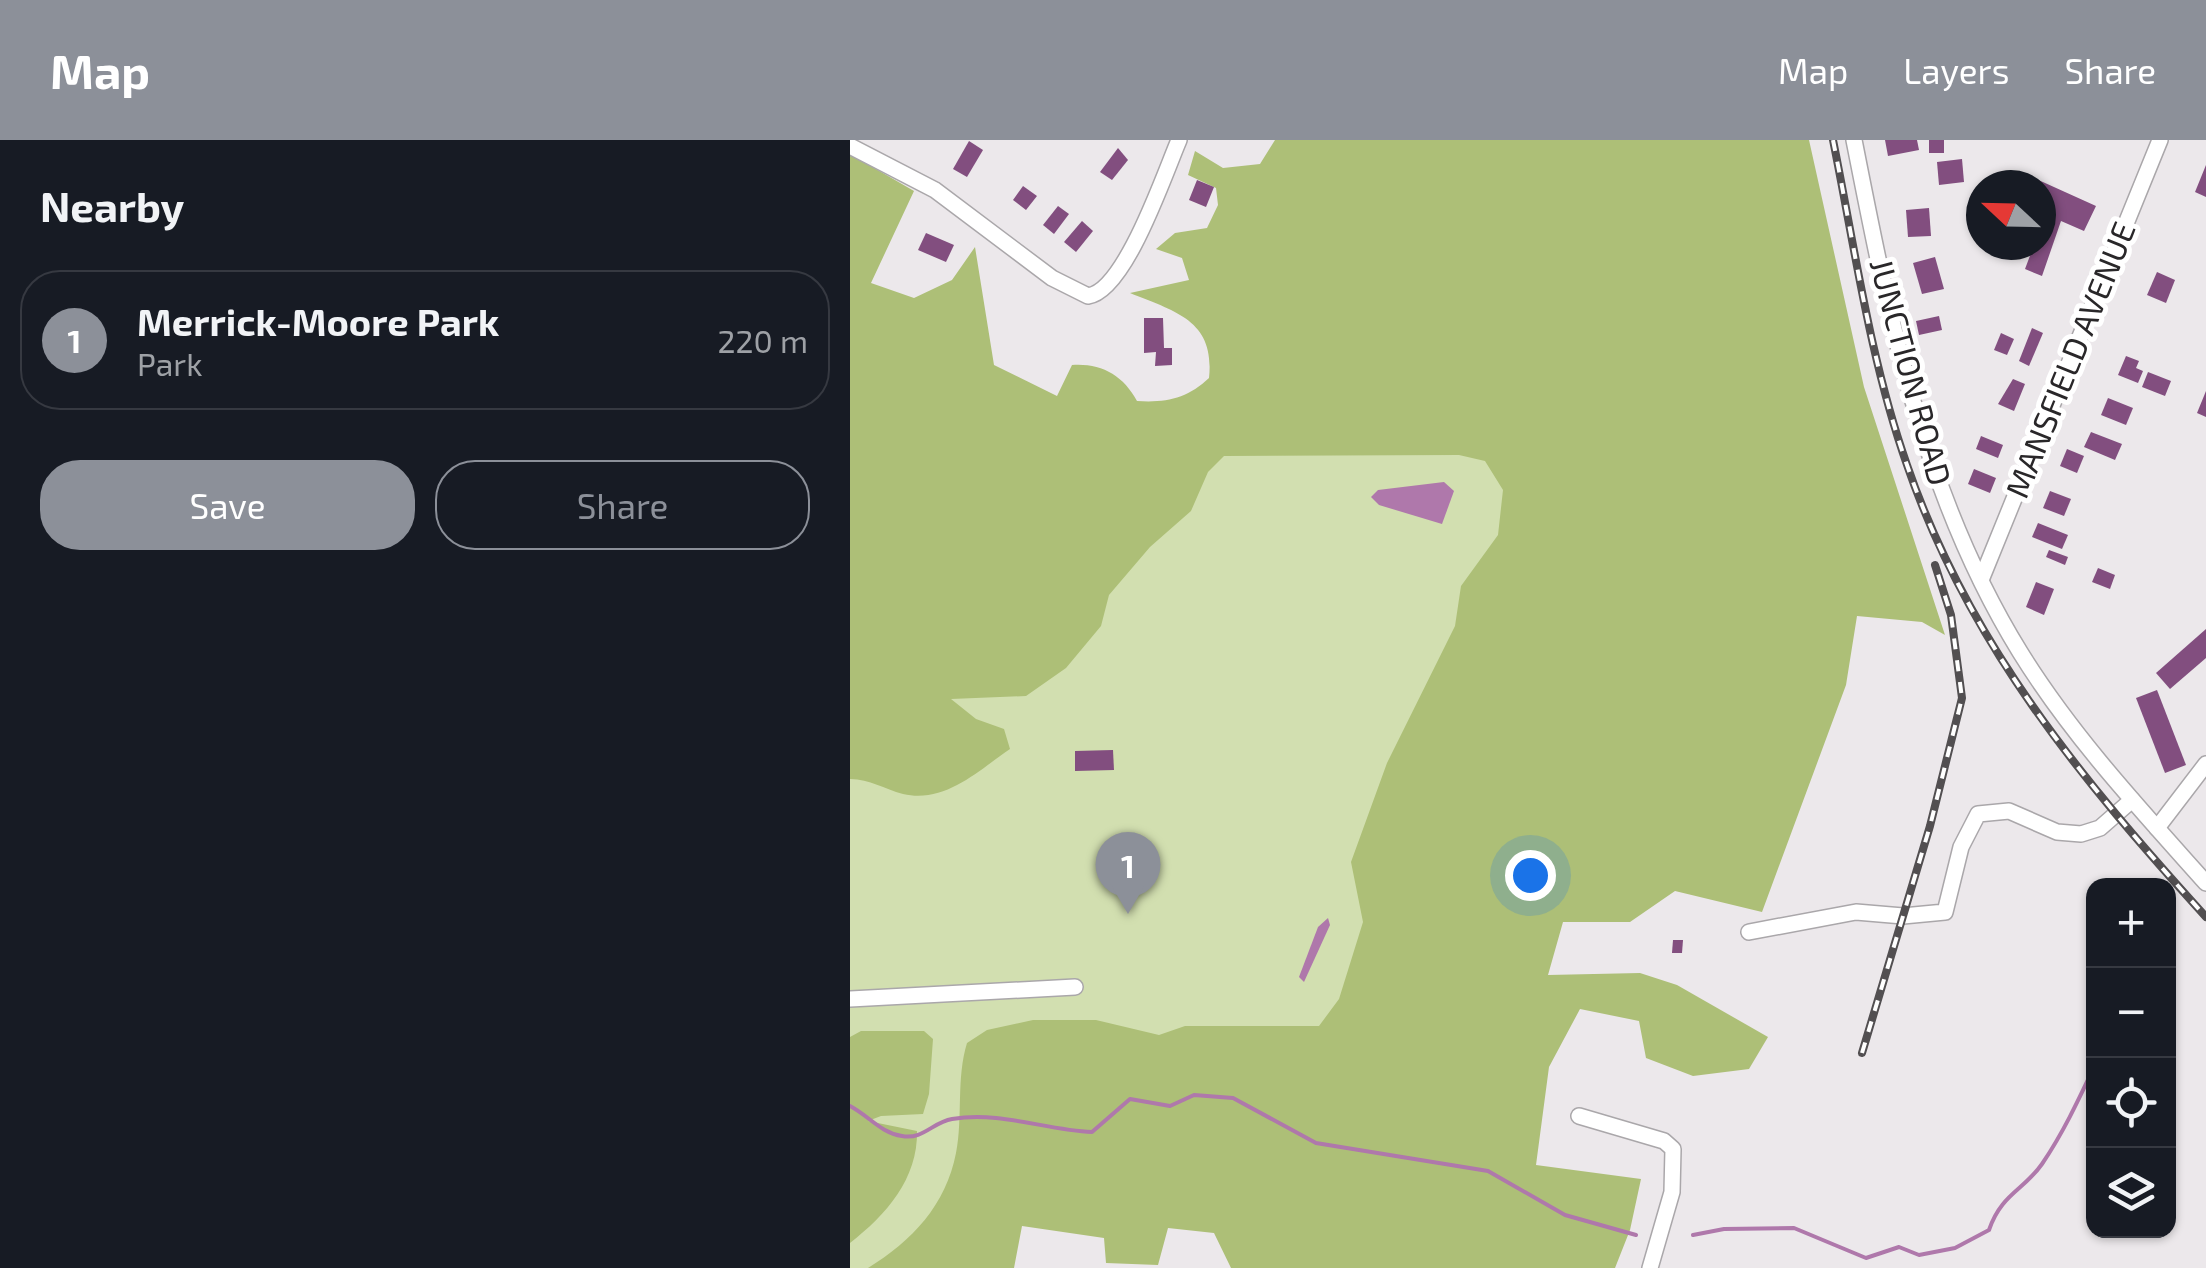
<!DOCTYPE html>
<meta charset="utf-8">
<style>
body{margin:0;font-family:"Exo 2",sans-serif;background:#20242c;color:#f1f3f6}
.controls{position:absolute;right:30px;bottom:30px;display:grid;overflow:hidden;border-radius:20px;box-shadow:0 2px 8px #0004}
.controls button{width:90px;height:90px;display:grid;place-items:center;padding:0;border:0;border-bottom:2px solid #363941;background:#171b24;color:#f1f3f6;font:50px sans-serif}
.compass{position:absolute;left:1116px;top:30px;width:90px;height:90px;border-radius:50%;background:#171b24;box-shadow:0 2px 8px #0004;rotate:292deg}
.you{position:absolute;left:680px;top:735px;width:35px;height:35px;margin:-25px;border:8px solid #fff;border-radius:50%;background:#1a73e8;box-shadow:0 0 0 15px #1a73e833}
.badge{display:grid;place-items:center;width:65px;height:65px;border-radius:50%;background:#8c9099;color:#fff;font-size:32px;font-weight:700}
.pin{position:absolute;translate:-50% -82px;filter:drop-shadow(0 2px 5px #0008)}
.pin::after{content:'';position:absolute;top:52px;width:35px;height:30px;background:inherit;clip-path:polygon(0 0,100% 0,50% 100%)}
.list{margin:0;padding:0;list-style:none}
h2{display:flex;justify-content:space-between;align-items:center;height:130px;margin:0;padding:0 40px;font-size:42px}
h2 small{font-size:32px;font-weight:400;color:#9ea1a6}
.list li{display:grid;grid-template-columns:65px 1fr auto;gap:30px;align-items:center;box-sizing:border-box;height:140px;margin:0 20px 20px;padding:0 20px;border:2px solid #363941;border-radius:40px}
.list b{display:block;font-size:38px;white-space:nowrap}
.list p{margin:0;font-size:32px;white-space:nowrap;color:#9ea1a6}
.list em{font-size:32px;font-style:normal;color:#9ea1a6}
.actions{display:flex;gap:20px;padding:30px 40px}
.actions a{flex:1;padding:22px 0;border:2px solid #8c9099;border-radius:40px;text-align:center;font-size:35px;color:#8c9099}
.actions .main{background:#8c9099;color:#fff}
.icon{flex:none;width:55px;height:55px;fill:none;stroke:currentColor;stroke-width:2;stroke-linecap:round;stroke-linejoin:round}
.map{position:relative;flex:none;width:1356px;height:1128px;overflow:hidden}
header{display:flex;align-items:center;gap:60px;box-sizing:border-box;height:140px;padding:0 50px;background:#8c9099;color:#fff}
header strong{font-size:48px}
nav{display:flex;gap:55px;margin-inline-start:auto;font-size:35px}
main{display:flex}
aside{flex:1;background:#171b24}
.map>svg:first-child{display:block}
.green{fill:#d2dfb0}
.forest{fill:#adbf77}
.water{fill:#af78ab}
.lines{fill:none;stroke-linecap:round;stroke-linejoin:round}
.stream{stroke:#af78ab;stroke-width:4}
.building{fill:#824e7f}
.minor-casing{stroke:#aaa7aa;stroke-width:18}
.minor{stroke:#fff;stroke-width:15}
.rail-casing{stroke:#524f51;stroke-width:8}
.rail{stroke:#fff;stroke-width:4;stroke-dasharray:11;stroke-linecap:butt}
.labels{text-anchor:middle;stroke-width:10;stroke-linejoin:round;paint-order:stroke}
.street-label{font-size:32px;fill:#292729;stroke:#fff}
</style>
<header>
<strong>Map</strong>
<nav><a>Map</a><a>Layers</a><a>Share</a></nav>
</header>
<main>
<aside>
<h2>Nearby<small></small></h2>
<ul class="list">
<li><span class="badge">1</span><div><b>Merrick-Moore Park</b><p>Park</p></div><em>220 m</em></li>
</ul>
<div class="actions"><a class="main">Save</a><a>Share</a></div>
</aside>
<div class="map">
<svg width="1356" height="1128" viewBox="0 0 1356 1128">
<rect width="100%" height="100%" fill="#ece8eb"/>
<polygon class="green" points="342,296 764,306 490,921 56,1128 0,1128 0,627"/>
<g class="forest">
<path d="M425,0H959L1014,247L1095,495L1072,482L1007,476L996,545L912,772L825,751L780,782H713L698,835L790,833L827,845L918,897L899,929L843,936L796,918L789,881L730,869L699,927L686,1025L791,1039L780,1090L765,1128H381L364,1093L318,1088L308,1125L256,1123L254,1098L172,1086L164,1128H18C62,1101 96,1065 106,1013C113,976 106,939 117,903L137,890L183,880H246L309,895L335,886H469L489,859L513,782L501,722L537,623L605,486L611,446L648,395L653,350L635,321L609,315L374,316L358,332L341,371L300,407L259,455L251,486L216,528L176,556L101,559L126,579L154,589L160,609C129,630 95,664 53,654C34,649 20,639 0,639V14L64,51L21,143L64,158L102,140L125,107L144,225L207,256L222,225C251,223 273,235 287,261C317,263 338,258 359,238C365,181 327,172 280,153L339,140L332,118L306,109L325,93L357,88L368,65L366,48L338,35L345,11L373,28L410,24Z"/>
<path d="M11,891H74L83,899L79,954L73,974L31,976L18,981L67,991C68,1039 36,1075 0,1103V897Z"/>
</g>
<g class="water">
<polygon points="594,342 604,351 592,384 529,365 521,357 528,350"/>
<polygon points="478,778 480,785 454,842 449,837 468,787"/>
</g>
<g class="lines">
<g class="stream">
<path d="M0,966C19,976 31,993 52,996C73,1000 83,982 102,979C151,971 195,990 242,992L280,959L320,966L344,955L383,958L466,1003L638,1031L715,1075L786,1095"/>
<path d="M843,1095L874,1089L944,1088L1016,1118L1049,1107L1069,1115L1105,1108L1139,1090C1151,1054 1174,1050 1192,1024C1213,993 1228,961 1244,927"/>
</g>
</g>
<g class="building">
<polygon points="1035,0 1067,0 1069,10 1038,16"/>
<rect x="1079" y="0" width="15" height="13"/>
<polygon points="119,1 133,10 117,37 103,29"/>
<polygon points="268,8 278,20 262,40 250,32"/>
<polygon points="1112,19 1114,42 1089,45 1087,22"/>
<polygon points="1356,25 1356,57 1345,52"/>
<polygon points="1184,38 1246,66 1234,91 1211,81 1192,136 1175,129 1184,105 1191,105 1191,89 1197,92 1203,78 1191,73 1191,45 1181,45"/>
<polygon points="347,40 364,47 356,67 339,60"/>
<polygon points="173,46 187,56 176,70 163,60"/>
<polygon points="208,66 219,74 204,94 193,85"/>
<polygon points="1079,68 1081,96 1058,97 1056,70"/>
<polygon points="232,81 243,91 226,112 214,102"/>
<polygon points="76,93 104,105 96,122 68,110"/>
<polygon points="1085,117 1094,149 1072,154 1063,123"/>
<polygon points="1307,132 1325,140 1316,163 1297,155"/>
<polygon points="1089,176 1092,190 1069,195 1066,181"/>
<polygon points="294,178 313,178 314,208 322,208 322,225 305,226 306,212 294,213"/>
<polygon points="1182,188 1193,193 1179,226 1169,221"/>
<polygon points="1151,193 1164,199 1157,215 1144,210"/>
<polygon points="1276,216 1289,221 1286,228 1293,231 1288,243 1268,235"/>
<polygon points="1298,232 1321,241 1315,256 1292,247"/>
<polygon points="1163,239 1175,244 1164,271 1148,264"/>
<polygon points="1356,251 1356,277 1347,273"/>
<polygon points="1258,258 1283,268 1276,285 1251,275"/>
<polygon points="1241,292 1272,304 1265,320 1234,307"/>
<polygon points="1131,296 1153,305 1148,318 1126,309"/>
<polygon points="1217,309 1234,316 1227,333 1210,326"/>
<polygon points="1124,329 1146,338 1140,353 1118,344"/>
<polygon points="1200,351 1221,359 1214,376 1193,368"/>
<polygon points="1188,383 1218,395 1212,409 1182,397"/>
<polygon points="1199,410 1218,417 1215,425 1196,417"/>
<polygon points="1248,428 1265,435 1260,449 1242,442"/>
<polygon points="1186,442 1204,449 1194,475 1176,467"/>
<polygon points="1356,489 1356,518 1320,549 1306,533"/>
<polygon points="1307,550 1336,625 1315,633 1286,558"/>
<polygon points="263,610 264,630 225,631 225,611"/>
<polygon points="823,800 833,800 832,813 822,813"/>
</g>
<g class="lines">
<g class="minor-casing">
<g id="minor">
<path d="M1004,0C1039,178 1073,355 1170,512C1222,596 1290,669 1356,743"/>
<path d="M0,6L85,50L202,138L238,156C275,151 314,35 329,0"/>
<polyline points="1131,440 1310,0"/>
<polyline points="1307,688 1356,624"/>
<polyline points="899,792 1006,772 1053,776 1095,772 1111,707 1128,674 1159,671 1207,692 1231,694 1250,688 1282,660"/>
<polyline points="0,859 225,847"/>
<polyline points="729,976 814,1001 823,1009 822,1052 800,1128"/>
</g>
</g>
<use href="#minor" class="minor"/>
<g class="rail-casing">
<g id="rail">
<path d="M983,0C1005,109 1020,220 1057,325C1118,503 1232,640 1356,777"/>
<polyline points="1012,913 1080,686 1112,558 1101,475 1085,425"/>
</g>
</g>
<use href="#rail" class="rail"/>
</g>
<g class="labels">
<g class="street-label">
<text transform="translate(1221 220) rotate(-68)" y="11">MANSFIELD AVENUE</text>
<text transform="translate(1060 232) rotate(75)" y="11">JUNCTION ROAD</text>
</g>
</g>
</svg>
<div class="controls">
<button>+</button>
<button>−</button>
<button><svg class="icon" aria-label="locate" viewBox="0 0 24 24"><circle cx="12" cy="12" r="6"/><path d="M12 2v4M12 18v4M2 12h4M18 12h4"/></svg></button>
<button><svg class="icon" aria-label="layers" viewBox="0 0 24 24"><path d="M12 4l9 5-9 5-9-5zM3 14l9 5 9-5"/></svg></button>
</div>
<svg class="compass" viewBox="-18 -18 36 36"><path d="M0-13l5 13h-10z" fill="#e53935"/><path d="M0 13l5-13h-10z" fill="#9ea1a6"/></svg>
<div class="you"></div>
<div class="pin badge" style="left:278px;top:774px">1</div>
</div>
</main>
